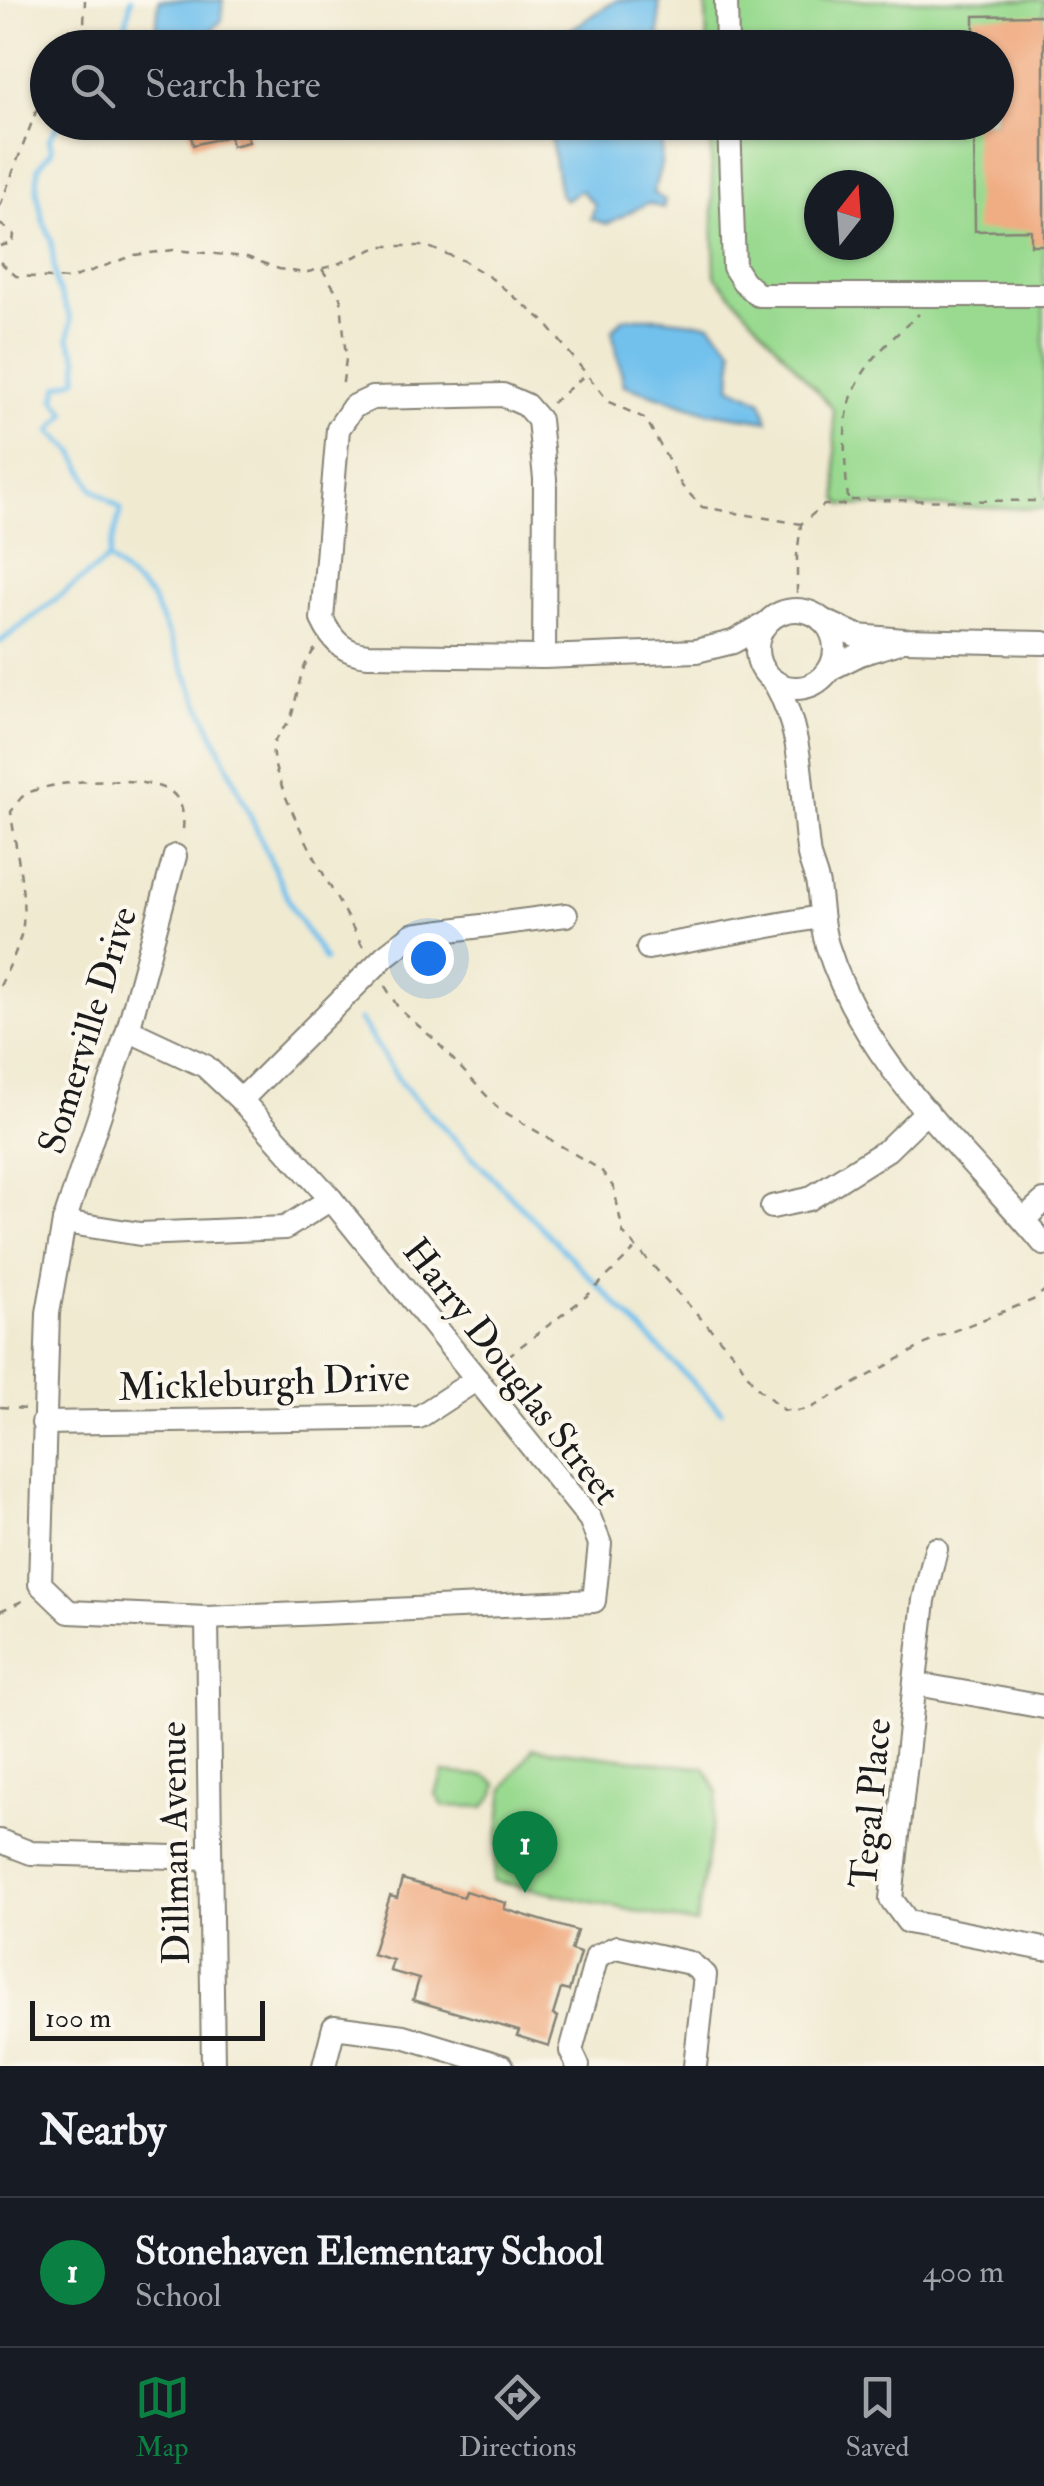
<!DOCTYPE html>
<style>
body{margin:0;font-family:"IM FELL Double Pica",serif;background:#20242c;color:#f1f3f6}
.compass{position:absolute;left:804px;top:170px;width:90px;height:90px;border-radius:50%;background:#171b24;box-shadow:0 2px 8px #0004;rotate:17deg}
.scale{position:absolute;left:30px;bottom:25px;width:235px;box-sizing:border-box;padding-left:10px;border:5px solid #1c1c1c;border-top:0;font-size:28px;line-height:35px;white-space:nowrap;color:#1c1c1c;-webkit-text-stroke:8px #fbf7ec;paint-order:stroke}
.you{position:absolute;left:428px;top:958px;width:35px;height:35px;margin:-25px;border:8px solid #fff;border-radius:50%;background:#1a73e8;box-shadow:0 0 0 15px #1a73e833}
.badge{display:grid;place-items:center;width:65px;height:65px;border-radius:50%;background:#0b8043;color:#fff;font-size:32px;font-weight:700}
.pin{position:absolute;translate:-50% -82px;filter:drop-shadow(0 2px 5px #0008)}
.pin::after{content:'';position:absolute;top:52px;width:35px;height:30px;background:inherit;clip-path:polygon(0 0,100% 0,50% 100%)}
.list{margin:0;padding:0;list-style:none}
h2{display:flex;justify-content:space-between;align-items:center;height:130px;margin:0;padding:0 40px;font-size:42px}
h2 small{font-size:32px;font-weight:400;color:#9ea1a6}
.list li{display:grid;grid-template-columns:65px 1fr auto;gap:30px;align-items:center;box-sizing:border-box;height:150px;padding:0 40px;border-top:2px solid #363941}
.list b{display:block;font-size:38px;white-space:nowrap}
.list p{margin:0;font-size:32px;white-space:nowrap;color:#9ea1a6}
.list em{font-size:32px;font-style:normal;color:#9ea1a6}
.icon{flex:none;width:55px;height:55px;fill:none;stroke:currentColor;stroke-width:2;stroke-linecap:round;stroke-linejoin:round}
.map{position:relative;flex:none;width:1044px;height:2066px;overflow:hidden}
.search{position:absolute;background:#171b24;box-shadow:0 2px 8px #0004;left:30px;right:30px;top:30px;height:110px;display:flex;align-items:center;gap:25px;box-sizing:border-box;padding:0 35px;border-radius:55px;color:#9ea1a6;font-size:38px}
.sheet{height:280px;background:#171b24}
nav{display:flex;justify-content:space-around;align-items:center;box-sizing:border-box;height:140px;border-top:2px solid #363941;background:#171b24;font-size:28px;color:#9ea1a6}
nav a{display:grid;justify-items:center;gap:5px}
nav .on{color:#0b8043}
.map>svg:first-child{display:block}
.green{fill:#9ada90;stroke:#5b7b56;stroke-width:2.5;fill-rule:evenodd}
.water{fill:#72c1ed;stroke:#476e84;stroke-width:2.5}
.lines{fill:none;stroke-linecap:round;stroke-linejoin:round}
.stream{stroke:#72c1ed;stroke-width:5}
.building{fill:#f0ac82}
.minor-casing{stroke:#868376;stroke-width:26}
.path{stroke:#868376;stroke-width:2.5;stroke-dasharray:8 8;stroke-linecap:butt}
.minor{stroke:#fff;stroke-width:22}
.labels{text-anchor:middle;stroke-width:8;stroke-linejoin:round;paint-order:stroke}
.street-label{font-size:38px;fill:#1c1c1c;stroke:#fbf7ec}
</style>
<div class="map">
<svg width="1044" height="2066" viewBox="0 0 1044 2066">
<rect width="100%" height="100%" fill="#fbf7ec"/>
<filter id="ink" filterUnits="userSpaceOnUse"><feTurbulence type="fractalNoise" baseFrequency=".01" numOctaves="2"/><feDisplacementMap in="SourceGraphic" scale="20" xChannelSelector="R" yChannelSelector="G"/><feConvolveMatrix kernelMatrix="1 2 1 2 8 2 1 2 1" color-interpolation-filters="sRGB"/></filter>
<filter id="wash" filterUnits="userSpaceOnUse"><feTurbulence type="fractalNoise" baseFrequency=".0048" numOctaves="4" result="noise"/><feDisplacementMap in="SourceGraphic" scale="40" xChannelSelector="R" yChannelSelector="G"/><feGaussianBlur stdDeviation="2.25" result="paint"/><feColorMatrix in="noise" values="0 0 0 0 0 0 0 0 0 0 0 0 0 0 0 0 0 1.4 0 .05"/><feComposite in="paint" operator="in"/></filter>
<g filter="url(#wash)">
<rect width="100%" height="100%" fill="#f0ead1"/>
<g class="green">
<path d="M706,0H1044V509L843,505L838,499L833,409L715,276L710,123L996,122V48L707,47ZM819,185H879V245H819Z"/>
<polygon points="533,1748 705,1768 718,1793 696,1924 493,1881 504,1789"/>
<polygon points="443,1772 486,1776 497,1784 495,1794 484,1807 443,1806 436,1794"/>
</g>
<g class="water">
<polygon points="159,0 223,0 222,20 200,42 167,43 156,31"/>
<polygon points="617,0 659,0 659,47 561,47 562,35"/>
<polygon points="553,123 663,123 661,165 653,193 665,200 663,208 648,203 607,224 591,219 595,205 580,190 565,200 560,194 551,139"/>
<polygon points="624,318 660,318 710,324 733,349 731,386 762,401 768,421 708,412 624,385 612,330"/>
</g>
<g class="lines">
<g class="stream">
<polyline points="121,48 131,0"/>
<polyline points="108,559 151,597 293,910 325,960"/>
<polyline points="0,642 108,559 121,509 93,489 74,452 51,431 66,413 55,399 59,386 77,379 78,359 69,339 71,319 56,284 51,239 43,221 37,191 38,168 52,150 49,139 60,122"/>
<polyline points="360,1020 403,1086 721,1411"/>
</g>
</g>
<g id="blocks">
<g class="building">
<polygon points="1044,15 1044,245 1031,245 1031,230 975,231 974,122 996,122 996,48 974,48 974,16"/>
<polygon points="188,122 244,122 249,142 232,146 230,136 193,145"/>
<polygon points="402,1879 463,1897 465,1891 506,1903 504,1909 577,1931 571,1950 580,1953 569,1991 561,1989 553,2015 558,2017 549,2046 517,2036 519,2031 413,2000 419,1979 390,1971 393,1960 372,1954 390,1896 397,1898"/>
</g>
</g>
</g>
<g filter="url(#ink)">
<use href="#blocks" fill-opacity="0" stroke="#868376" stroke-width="2.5"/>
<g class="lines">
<g class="minor-casing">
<g id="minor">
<polyline points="726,0 727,48"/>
<polyline points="729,122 734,267 743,281 758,295 1044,295"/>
<circle cx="796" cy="649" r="39"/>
<polyline points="822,620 858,636 904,640 1044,643"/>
<path d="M544,657L545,479L539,420L526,405L503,395L372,398L353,407L338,429L322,619C332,641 344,653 368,655L544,657L696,651L733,642L765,624"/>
<polyline points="830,669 860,654 896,643"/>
<path d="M774,681C805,736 800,788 808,849C809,862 816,873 818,886C821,906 821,925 827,945C864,1065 966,1150 1044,1244"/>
<polyline points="648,948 819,917"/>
<polyline points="128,1030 205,1066 241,1100 331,1199 590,1519 600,1544 594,1601 207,1618 69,1612 40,1584 48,1313 64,1222 128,1030 175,856"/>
<polyline points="241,1100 385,956 412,935 566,915"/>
<polyline points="772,1207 809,1199 887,1150 927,1111"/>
<polyline points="1024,1219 1044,1201"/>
<polyline points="64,1222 140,1234 285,1228 331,1199"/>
<polyline points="43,1423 419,1417 477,1379"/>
<polyline points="936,1549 924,1600 891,1899 908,1922 1044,1949"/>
<polyline points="207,1618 213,2066"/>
<polyline points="917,1684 1044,1707"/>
<polyline points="0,1841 31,1853 209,1858"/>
<polyline points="324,2066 334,2027 403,2036 502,2066"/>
<polyline points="578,2066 571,2051 597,1956 617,1947 690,1963 705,1975 695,2066"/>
</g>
</g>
<g class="path">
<polyline points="66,48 84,25 85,0"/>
<polyline points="0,206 48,80"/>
<polyline points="0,224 14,234 13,243 0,246"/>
<polyline points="0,262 16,276 69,279 135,255 173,250 247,257 279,269 304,273 332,266 381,246 426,246 464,261 491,278 543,320 609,402 646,419 682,486 702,507 801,524"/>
<polyline points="322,269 341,299 346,359 342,389"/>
<polyline points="552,403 584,376"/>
<path d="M848,499C839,403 845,379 919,314"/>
<polyline points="797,609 797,555 801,524 824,505 843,505 848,500 1044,501"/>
<path d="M315,649C299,669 299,690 292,714C289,726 276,733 273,746C266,779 346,913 364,949"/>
<path d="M0,986C9,967 20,946 23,925C26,888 15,848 11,812C15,806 19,798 26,794C54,779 144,774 171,792C184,801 185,822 182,835"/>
<polyline points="385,986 399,1009 435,1040 498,1108 601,1170 614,1188 623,1233 738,1359 755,1386 784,1410 797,1411 811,1408 938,1337 1033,1300 1044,1291"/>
<polyline points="495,1366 588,1295 634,1250"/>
<polyline points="0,1407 27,1409"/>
<polyline points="0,1611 27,1599"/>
</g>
<use href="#minor" class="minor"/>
</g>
</g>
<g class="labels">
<g class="street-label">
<text transform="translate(87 1030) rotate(-73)" y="13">Somerville Drive</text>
<text transform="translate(512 1371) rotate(52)" y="13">Harry Douglas Street</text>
<text transform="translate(264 1382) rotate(-2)" y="13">Mickleburgh Drive</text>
<text transform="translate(870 1803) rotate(-85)" y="13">Tegal Place</text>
<text transform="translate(174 1843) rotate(-91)" y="13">Dillman Avenue</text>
</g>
</g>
</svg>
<svg class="compass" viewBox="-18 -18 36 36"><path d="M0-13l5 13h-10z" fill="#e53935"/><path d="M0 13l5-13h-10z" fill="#9ea1a6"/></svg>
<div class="scale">100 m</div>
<div class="you"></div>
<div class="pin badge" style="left:525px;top:1893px">1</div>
<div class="search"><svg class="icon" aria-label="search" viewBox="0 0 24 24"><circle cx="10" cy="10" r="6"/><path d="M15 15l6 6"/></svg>Search here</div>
</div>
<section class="sheet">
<h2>Nearby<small></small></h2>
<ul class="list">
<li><span class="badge">1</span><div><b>Stonehaven Elementary School</b><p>School</p></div><em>400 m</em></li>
</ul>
</section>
<nav>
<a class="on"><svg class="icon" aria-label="map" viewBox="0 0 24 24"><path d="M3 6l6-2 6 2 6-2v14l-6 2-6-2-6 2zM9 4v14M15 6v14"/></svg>Map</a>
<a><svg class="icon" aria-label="directions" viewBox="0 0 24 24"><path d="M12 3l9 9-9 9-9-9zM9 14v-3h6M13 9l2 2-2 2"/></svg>Directions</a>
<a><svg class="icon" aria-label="saved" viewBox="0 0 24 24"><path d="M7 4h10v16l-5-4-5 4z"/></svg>Saved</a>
</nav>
